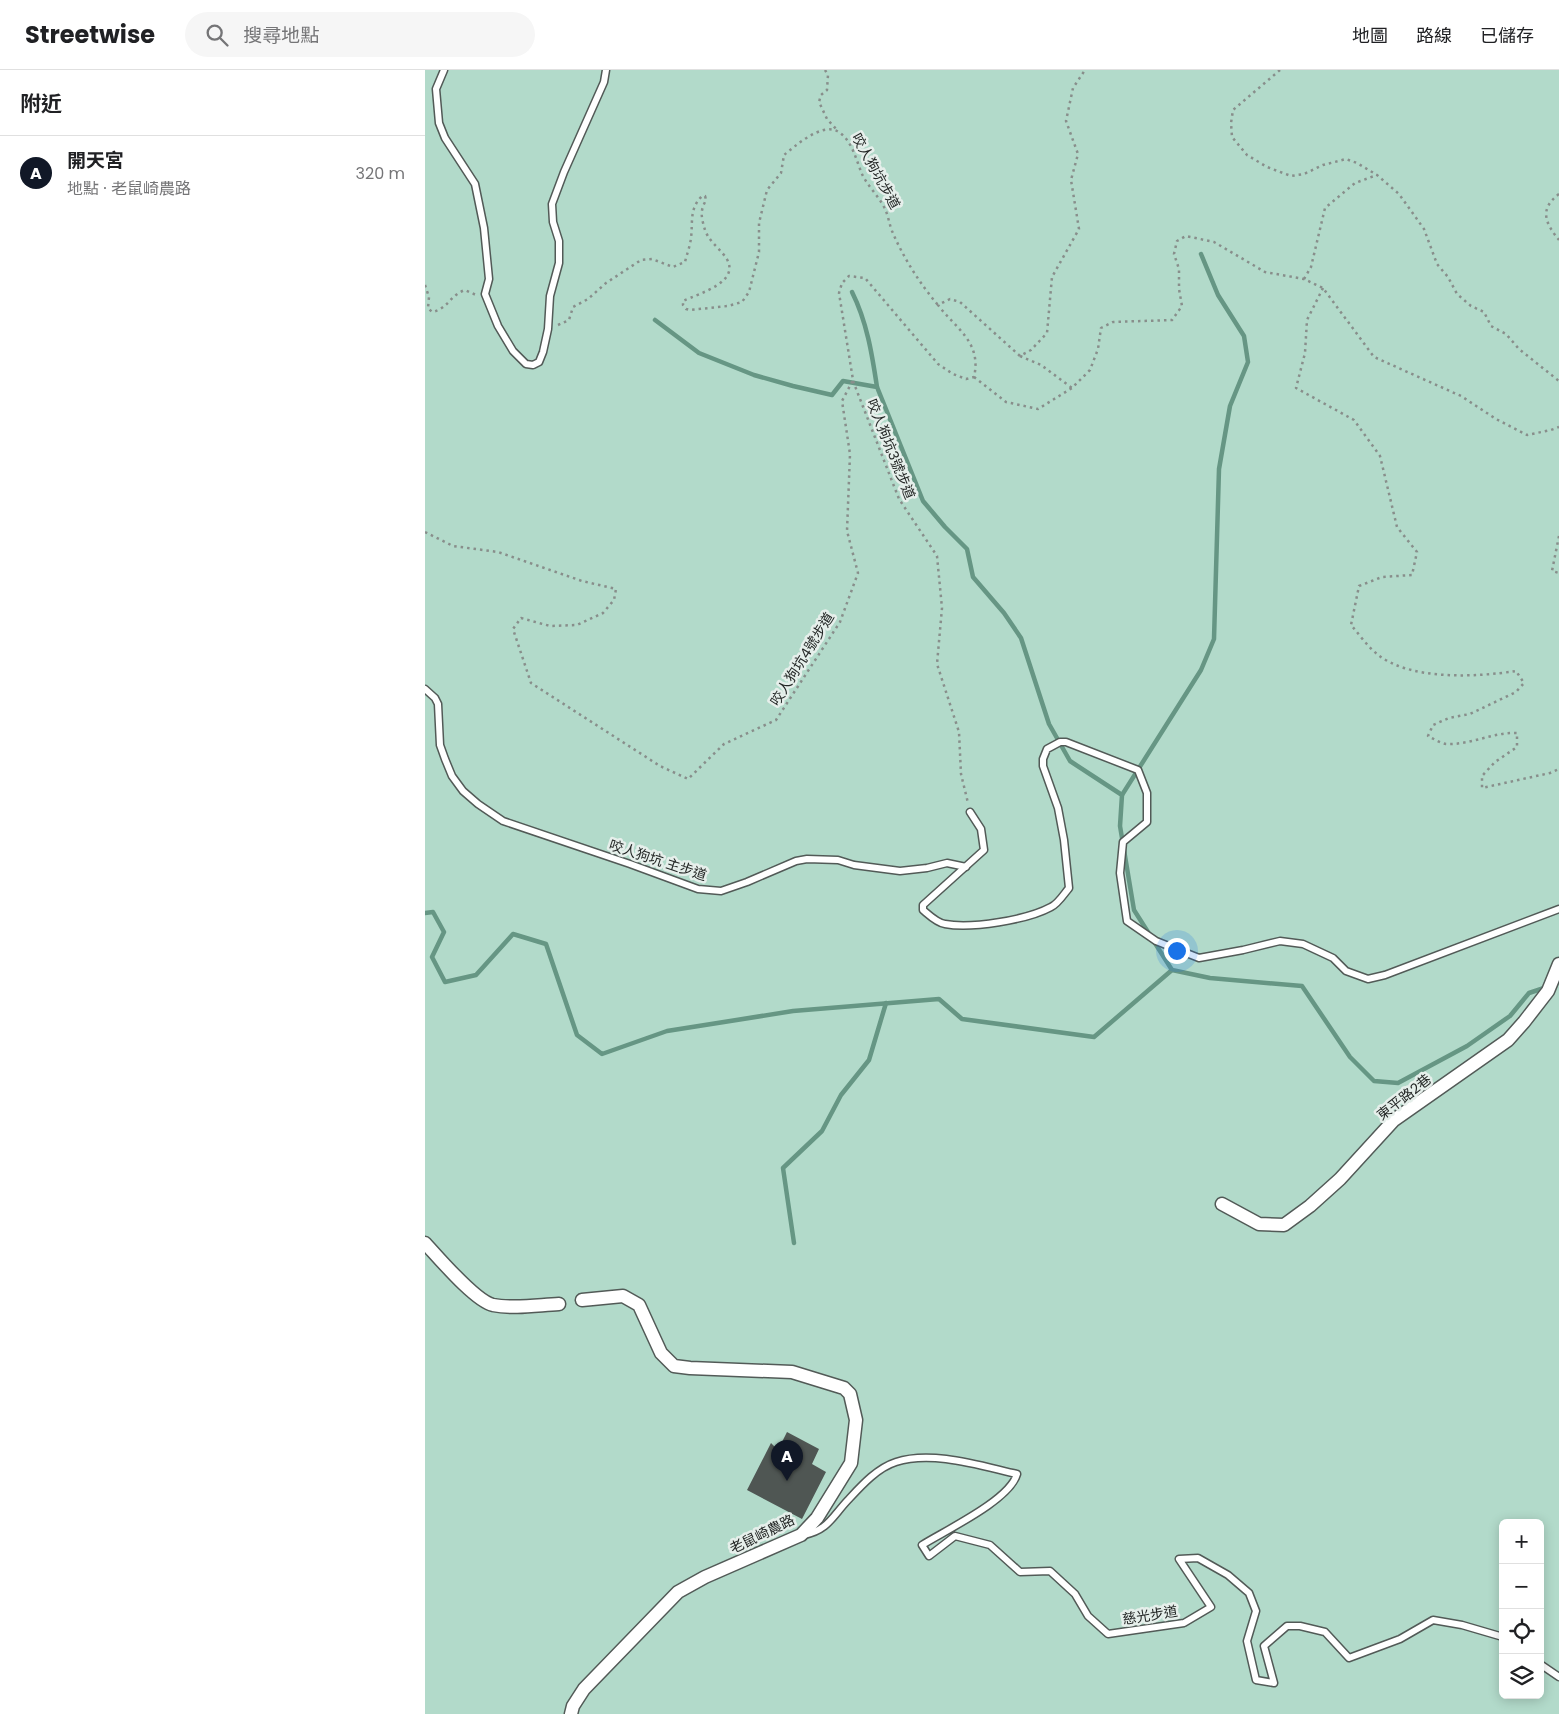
<!DOCTYPE html>
<html lang="zh-TW">
<meta charset="utf-8">
<style>
body{margin:0;font-family:Poppins,"Noto Sans TC",sans-serif;background:#f6f6f6;color:#202124}
.controls{position:absolute;right:15px;bottom:15px;display:grid;overflow:hidden;border-radius:8px;box-shadow:0 2px 12px #0003}
.controls button{width:45px;height:45px;display:grid;place-items:center;padding:0;border:0;border-bottom:1px solid #e0e0e0;background:#fff;color:#202124;font:25px sans-serif}
.you{position:absolute;left:751px;top:880px;width:18px;height:18px;margin:-12px;border:4px solid #fff;border-radius:50%;background:#1a73e8;box-shadow:0 0 0 8px #1a73e833}
.badge{display:grid;place-items:center;width:32px;height:32px;border-radius:50%;background:#111827;color:#fff;font-size:16px;font-weight:700}
.pin{position:absolute;translate:-50% -41px;filter:drop-shadow(0 1px 2px #0008)}
.pin::after{content:'';position:absolute;top:26px;width:18px;height:15px;background:inherit;clip-path:polygon(0 0,100% 0,50% 100%)}
.list{margin:0;padding:0;list-style:none}
h2{display:flex;justify-content:space-between;align-items:center;height:65px;margin:0;padding:0 20px;font-size:21px}
h2 small{font-size:16px;font-weight:400;color:#757577}
.list li{display:grid;grid-template-columns:32px 1fr auto;gap:15px;align-items:center;box-sizing:border-box;height:75px;padding:0 20px;border-top:1px solid #e0e0e0}
.list b{display:block;font-size:19px;white-space:nowrap}
.list p{margin:0;font-size:16px;white-space:nowrap;color:#757577}
.list em{font-size:16px;font-style:normal;color:#757577}
.icon{flex:none;width:28px;height:28px;fill:none;stroke:currentColor;stroke-width:2;stroke-linecap:round;stroke-linejoin:round}
.map{position:relative;flex:none;width:1134px;height:1644px;overflow:hidden}
header{display:flex;align-items:center;gap:30px;box-sizing:border-box;height:70px;padding:0 25px;background:#fff;border-bottom:1px solid #e0e0e0}
header strong{font-size:24px}
nav{display:flex;gap:28px;margin-inline-start:auto;font-size:18px}
.search{width:350px;height:45px;background:#f6f6f6;display:flex;align-items:center;gap:12px;box-sizing:border-box;padding:0 18px;border-radius:28px;color:#757577;font-size:19px}
main{display:flex}
aside{flex:1;background:#fff}
.map>svg:first-child{display:block}
.green{fill:#b2daca;fill-rule:evenodd}
.lines{fill:none;stroke-linecap:round;stroke-linejoin:round}
.stream{stroke:#669684;stroke-width:4.5}
.building{fill:#4f5653}
.service-casing{stroke:#525a57;stroke-width:9}
.minor-casing{stroke:#525a57;stroke-width:15}
.path{stroke:#888e8b;stroke-width:2.5;stroke-dasharray:2.5 4;stroke-linecap:butt}
.service{stroke:#fff;stroke-width:6}
.minor{stroke:#fff;stroke-width:12}
.labels{text-anchor:middle;stroke-width:5;stroke-linejoin:round;paint-order:stroke}
.street-label{font-size:14px;fill:#242726;stroke:#e6efeb}
</style>
<header>
<strong>Streetwise</strong>
<div class="search"><svg class="icon" aria-label="search" viewBox="0 0 24 24"><circle cx="10" cy="10" r="6"/><path d="M15 15l6 6"/></svg>搜尋地點</div>
<nav><a>地圖</a><a>路線</a><a>已儲存</a></nav>
</header>
<main>
<aside>
<h2>附近<small></small></h2>
<ul class="list">
<li><span class="badge">A</span><div><b>開天宮</b><p>地點 · 老鼠崎農路</p></div><em>320 m</em></li>
</ul>
</aside>
<div class="map">
<svg width="1134" height="1644" viewBox="0 0 1134 1644">
<rect width="100%" height="100%" fill="#d9e2de"/>
<path class="green" d="M0,0H1134V1644H0ZM1078,1453H1115V1625H1078Z"/>
<g class="lines">
<g class="stream">
<path d="M427,222C442,252 447,284 452,317"/>
<polyline points="230,250 274,283 329,305 368,316 407,325 418,311 452,317 498,431 520,457 542,479 548,507 579,543 596,568 624,654 645,691 697,725 695,756 709,840 747,900"/>
<polyline points="697,725 776,600 789,569 794,399 805,336 823,292 819,266 793,225 776,184"/>
<polyline points="0,843 8,842 19,862 7,887 20,912 51,905 88,864 121,874 152,965 177,984 242,961 368,941 514,929 537,949 669,967 747,900 785,908 877,916 925,987 949,1011 973,1013 1042,976 1085,946 1104,923 1122,917"/>
<polyline points="369,1173 358,1098 397,1061 416,1025 444,990 461,933"/>
</g>
</g>
<polygon class="building" points="362,1362 394,1379 387,1394 401,1402 377,1449 322,1420 346,1373 353,1380"/>
<g class="lines">
<g class="service-casing">
<g id="service">
<polyline points="19,0 11,19 14,53 20,68 50,114 59,158 64,209 60,224 73,256 88,281 101,294 108,295 114,292 118,282 123,259 125,226 134,193 134,171 128,152 127,134 139,102 179,12 181,0"/>
<polyline points="0,619 10,628 13,634 15,675 20,689 27,706 38,721 53,734 78,751 205,794 273,819 296,821 322,812 371,791 382,789 413,790 429,795 475,801 502,798 522,793 541,797"/>
<path d="M545,742L556,759L559,780L498,835V840C504,845 512,853 520,854C546,859 602,850 626,837C633,834 639,824 644,818L639,770L633,738L618,696V689L622,679L635,672H641L713,700L722,723V752L698,772L695,803L702,851L731,871L774,888L818,880L855,871L878,874L908,888L921,901L943,909L960,905L1134,839"/>
<path d="M379,1465C403,1460 407,1447 423,1430C436,1416 452,1398 471,1392C507,1380 556,1396 592,1404C585,1430 521,1460 497,1475L504,1486L530,1466L565,1475L595,1502L625,1501L650,1524L663,1546L683,1564L759,1553L786,1537L754,1489L773,1488L803,1505L824,1523L831,1541L822,1571L831,1610L849,1613L839,1576L862,1556H875L900,1562L924,1588L975,1569L1008,1550L1037,1555L1078,1567"/>
<polyline points="1115,1594 1134,1607"/>
</g>
</g>
<g class="minor-casing">
<g id="minor">
<polyline points="797,1134 834,1154 859,1155 885,1136 915,1109 969,1050 1083,970 1099,952 1123,921 1134,894"/>
<path d="M0,1173C14,1188 50,1231 68,1235C89,1239 113,1235 134,1234"/>
<polyline points="146,1644 148,1636 159,1619 253,1522 280,1507 376,1465 392,1448 426,1393 431,1350 425,1324 419,1318 367,1302 265,1298 249,1296 236,1283 214,1235 198,1226 157,1230"/>
</g>
</g>
<g class="path">
<polyline points="400,0 403,5 402,20 396,25 394,32 402,49 412,60"/>
<polyline points="855,0 808,40 806,53 807,67 822,85 842,97 866,106 879,104 898,95 921,89 932,93 952,105 974,124 999,159 1012,194 1023,207 1032,224 1046,236 1059,242 1066,256 1081,264 1094,279 1134,311"/>
<path d="M1134,124C1114,139 1120,153 1134,170"/>
<polyline points="879,209 886,197 900,138 930,113 952,105"/>
<path d="M0,215L4,227L3,238L7,242C23,239 25,225 40,220L51,225"/>
<path d="M898,218L882,250L880,283L871,318L929,350L955,386L972,457L992,482L987,505L957,507L934,516L926,555C934,564 942,576 952,584C985,611 1052,607 1091,601L1099,613L1091,622L1045,644L1024,648L1008,655L1003,666C1009,669 1015,673 1021,674C1046,675 1068,662 1092,663V677L1070,692L1057,706V718L1125,703L1134,699"/>
<path d="M133,255L144,250L148,237L163,229L181,213L216,190L227,189L248,197L260,192C262,184 265,176 266,168C268,152 264,139 277,126H280C282,132 279,132 278,137C275,144 278,153 280,160C284,171 292,176 299,185C320,211 275,223 258,231V235L261,239L265,240L303,236L317,232L324,222L334,182V153L342,120L356,103L359,85C370,76 396,53 412,61C427,69 431,90 437,104C443,117 454,126 460,139C463,145 464,153 467,161C478,187 495,214 513,235"/>
<polyline points="595,286 616,295 647,318 665,300 673,279 676,258 688,252 747,250 757,236 754,219 754,199 749,184 752,171 761,166 789,172 840,202 879,209 898,218 949,287 1036,326 1071,349 1102,365 1126,360 1134,357"/>
<polyline points="549,307 581,332 613,339 647,318"/>
<polyline points="428,311 474,429 512,486 517,538 512,594 534,662 536,704 543,733"/>
<path d="M0,462L28,476L73,482L157,511L191,519L189,530L178,543L152,555L125,556L96,548L88,559L106,613L235,696L263,709L299,674L351,650L415,552L433,503L422,461L425,384L417,331L428,310L414,223L417,213L424,206L440,208L513,294L528,304L541,309L549,307C557,272 531,259 513,235L525,229L535,232L595,286L606,280L622,263L627,207L654,159L646,110L653,84L641,51L648,18L660,0"/>
<polyline points="1134,466 1127,501 1134,503"/>
</g>
<use href="#service" class="service"/>
<use href="#minor" class="minor"/>
</g>
<g class="labels">
<g class="street-label">
<text transform="translate(451 101) rotate(61)" y="5">咬人狗坑步道</text>
<text transform="translate(466 379) rotate(68)" y="5">咬人狗坑3號步道</text>
<text transform="translate(377 589) rotate(-58)" y="5">咬人狗坑4號步道</text>
<text transform="translate(233 790) rotate(18)" y="5">咬人狗坑 主步道</text>
<text transform="translate(979 1027) rotate(-38)" y="5">東平路2巷</text>
<text transform="translate(337 1464) rotate(-26)" y="5">老鼠崎農路</text>
<text transform="translate(725 1545) rotate(-9)" y="5">慈光步道</text>
</g>
</g>
</svg>
<div class="controls">
<button>+</button>
<button>−</button>
<button><svg class="icon" aria-label="locate" viewBox="0 0 24 24"><circle cx="12" cy="12" r="6"/><path d="M12 2v4M12 18v4M2 12h4M18 12h4"/></svg></button>
<button><svg class="icon" aria-label="layers" viewBox="0 0 24 24"><path d="M12 4l9 5-9 5-9-5zM3 14l9 5 9-5"/></svg></button>
</div>
<div class="you"></div>
<div class="pin badge" style="left:362px;top:1411px">A</div>
</div>
</main>
